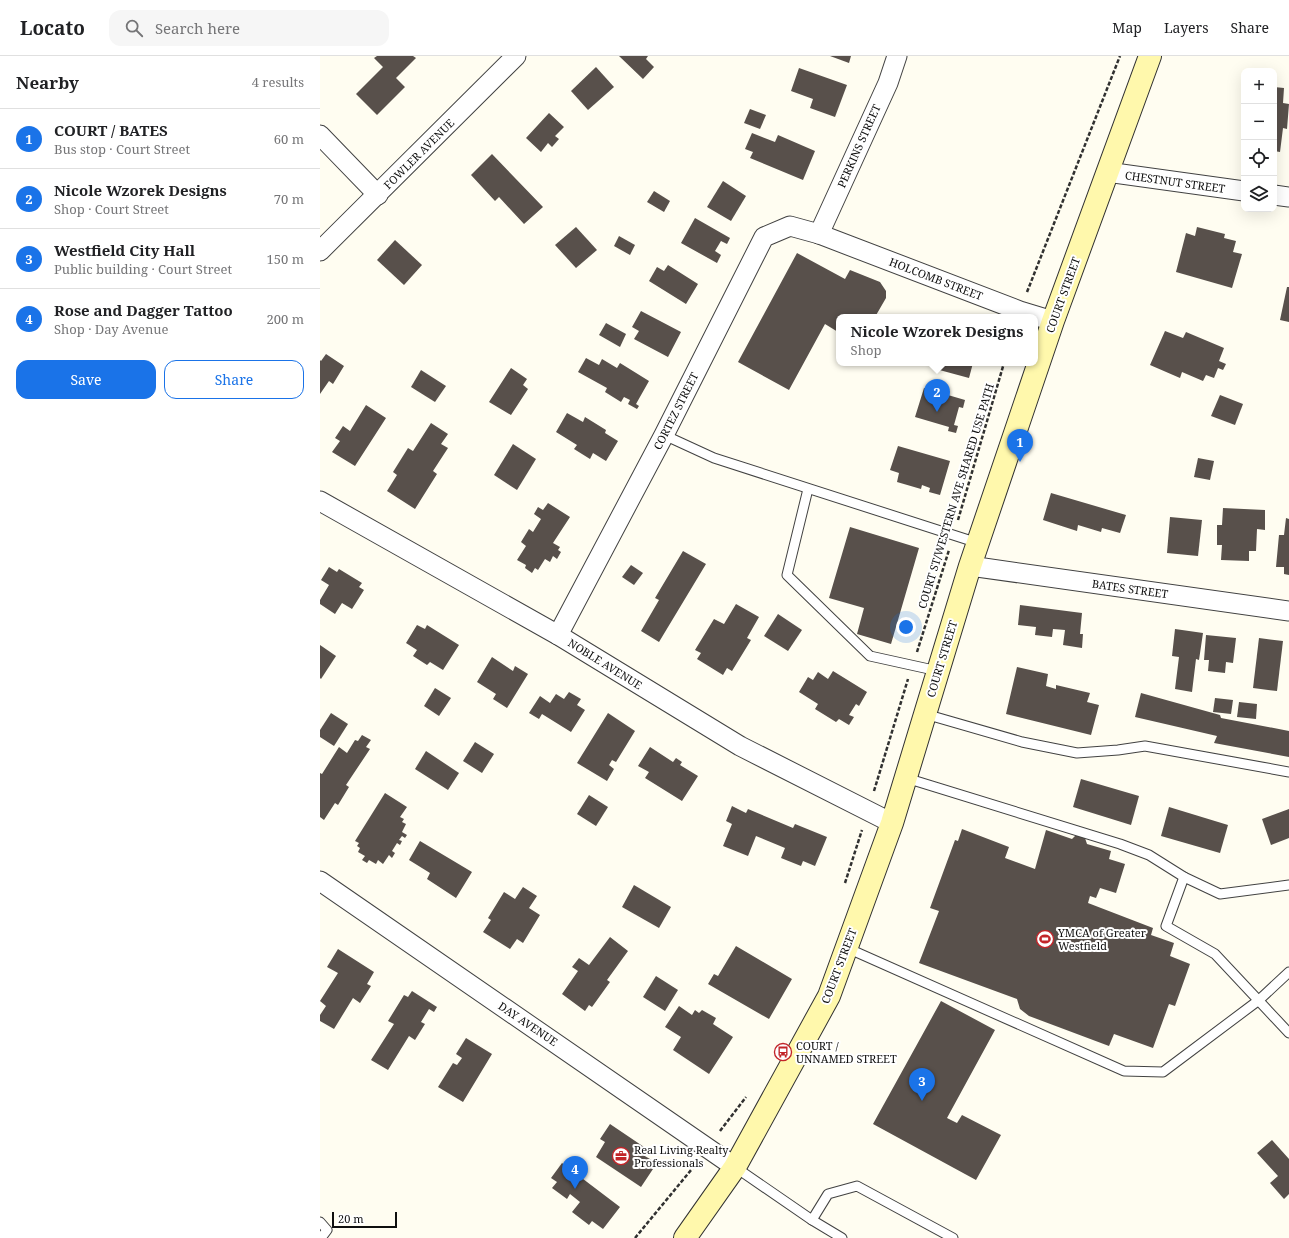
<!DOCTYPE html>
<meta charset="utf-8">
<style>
body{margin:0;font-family:"Noto Serif",serif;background:#f6f6f6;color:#202124}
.controls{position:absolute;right:12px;top:12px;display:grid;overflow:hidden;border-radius:8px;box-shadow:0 4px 16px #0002}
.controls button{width:36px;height:36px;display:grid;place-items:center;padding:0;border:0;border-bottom:1px solid #e0e0e0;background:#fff;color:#202124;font:20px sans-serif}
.scale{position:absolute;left:12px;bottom:10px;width:65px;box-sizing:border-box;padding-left:4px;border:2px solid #0f0f0f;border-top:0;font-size:11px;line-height:14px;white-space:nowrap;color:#0f0f0f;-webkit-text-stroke:3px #fff;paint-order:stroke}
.you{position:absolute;left:586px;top:571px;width:14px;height:14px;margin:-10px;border:3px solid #fff;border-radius:50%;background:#1a73e8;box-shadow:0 0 0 6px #1a73e833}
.badge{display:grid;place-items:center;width:26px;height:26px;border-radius:50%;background:#1a73e8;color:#fff;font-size:13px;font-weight:700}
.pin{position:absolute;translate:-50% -33px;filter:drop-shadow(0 1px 2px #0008)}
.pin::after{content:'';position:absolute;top:21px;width:14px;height:12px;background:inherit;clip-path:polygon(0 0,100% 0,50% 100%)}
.popup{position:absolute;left:516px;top:258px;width:202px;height:52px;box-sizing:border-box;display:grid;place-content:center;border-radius:8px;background:#fff;filter:drop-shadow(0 1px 3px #0005);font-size:13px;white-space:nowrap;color:#757577}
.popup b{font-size:15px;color:#202124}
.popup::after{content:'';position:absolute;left:50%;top:100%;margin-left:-8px;border:8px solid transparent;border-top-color:#fff}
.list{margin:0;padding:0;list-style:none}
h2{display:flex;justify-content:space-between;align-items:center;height:52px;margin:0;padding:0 16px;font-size:17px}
h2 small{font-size:13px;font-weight:400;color:#757577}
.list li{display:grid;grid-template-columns:26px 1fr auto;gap:12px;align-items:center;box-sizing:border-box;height:60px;padding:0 16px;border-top:1px solid #e0e0e0}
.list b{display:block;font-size:15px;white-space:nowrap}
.list p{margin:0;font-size:13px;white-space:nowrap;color:#757577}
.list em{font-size:13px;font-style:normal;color:#757577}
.actions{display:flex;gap:8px;padding:12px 16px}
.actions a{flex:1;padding:9px 0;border:1px solid #1a73e8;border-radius:12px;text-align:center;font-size:14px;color:#1a73e8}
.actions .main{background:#1a73e8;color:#fff}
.icon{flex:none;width:22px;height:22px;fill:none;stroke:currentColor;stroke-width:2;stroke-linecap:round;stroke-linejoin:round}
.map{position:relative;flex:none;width:969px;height:1182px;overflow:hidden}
header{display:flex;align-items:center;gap:24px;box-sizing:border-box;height:56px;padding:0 20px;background:#fff;border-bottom:1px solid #e0e0e0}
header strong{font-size:19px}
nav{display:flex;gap:22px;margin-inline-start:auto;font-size:14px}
.search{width:280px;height:36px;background:#f6f6f6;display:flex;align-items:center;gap:10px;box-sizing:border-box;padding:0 14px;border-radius:12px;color:#757577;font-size:15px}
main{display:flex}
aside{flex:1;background:#fff}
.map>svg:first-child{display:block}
.building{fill:#58504b}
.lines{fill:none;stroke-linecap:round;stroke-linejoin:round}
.service-casing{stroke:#424242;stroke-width:11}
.minor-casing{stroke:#424242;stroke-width:21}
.secondary-casing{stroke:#313131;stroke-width:24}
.path{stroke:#313131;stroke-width:2.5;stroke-dasharray:4 2;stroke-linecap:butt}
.service{stroke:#fff;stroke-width:9}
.minor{stroke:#fff;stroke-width:19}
.secondary{stroke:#fff8ac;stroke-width:22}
.labels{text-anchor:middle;stroke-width:4;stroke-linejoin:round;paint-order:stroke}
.street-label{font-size:11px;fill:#0f0f0f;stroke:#fff}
.poi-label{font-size:11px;fill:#0f0f0f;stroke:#fff;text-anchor:start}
</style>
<header>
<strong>Locato</strong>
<div class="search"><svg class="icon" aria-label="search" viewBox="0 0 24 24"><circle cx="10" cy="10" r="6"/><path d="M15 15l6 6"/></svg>Search here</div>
<nav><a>Map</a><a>Layers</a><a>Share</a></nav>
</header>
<main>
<aside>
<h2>Nearby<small>4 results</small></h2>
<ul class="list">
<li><span class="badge">1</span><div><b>COURT / BATES</b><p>Bus stop · Court Street</p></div><em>60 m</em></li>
<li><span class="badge">2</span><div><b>Nicole Wzorek Designs</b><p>Shop · Court Street</p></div><em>70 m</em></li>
<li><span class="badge">3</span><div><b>Westfield City Hall</b><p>Public building · Court Street</p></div><em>150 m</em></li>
<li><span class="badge">4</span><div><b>Rose and Dagger Tattoo</b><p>Shop · Day Avenue</p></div><em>200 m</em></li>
</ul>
<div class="actions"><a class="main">Save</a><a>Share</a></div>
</aside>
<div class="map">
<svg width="969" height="1182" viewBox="0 0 969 1182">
<rect width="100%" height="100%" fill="#fffdf1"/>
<g class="building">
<polygon points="57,0 93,0 96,2 76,22 85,31 57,59 36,38 63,11 54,2"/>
<polygon points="299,0 328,0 326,3 334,11 323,23"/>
<polygon points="510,0 531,0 529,7"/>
<polygon points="276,11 294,31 268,54 251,35"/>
<polygon points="479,12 527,29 515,61 490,52 493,43 471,35"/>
<polygon points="954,31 964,32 963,47 969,48 967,73 963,72 960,96 954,95"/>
<polygon points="430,53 446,59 440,73 424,67"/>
<polygon points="229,57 244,71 235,80 239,83 232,91 228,87 221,96 206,82"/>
<polygon points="432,77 455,86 458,79 495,95 483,124 430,102 433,96 425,93"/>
<polygon points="172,98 223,151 204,168 179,141 175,145 151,119"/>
<polygon points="403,125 426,140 411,165 387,151"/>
<polygon points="334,135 350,145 344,156 327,146"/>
<polygon points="375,162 410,182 407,188 401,185 395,195 401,199 397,207 361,187"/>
<polygon points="256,171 277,194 256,212 235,189"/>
<polygon points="877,171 905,178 904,182 916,185 913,196 922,198 912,232 856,216 866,177 875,180"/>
<polygon points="299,180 315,189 310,199 294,190"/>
<polygon points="75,184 102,209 84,229 57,204"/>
<polygon points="477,197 525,223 530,214 560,226 566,235 566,242 555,261 519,261 518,276 505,268 469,334 418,306"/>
<polygon points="348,209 378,228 366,248 329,225 337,211 344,215"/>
<polygon points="967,231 969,231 969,266 960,264"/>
<polygon points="321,255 361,276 348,301 314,283 319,275 312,271"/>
<polygon points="286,267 306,278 300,291 279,279"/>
<polygon points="845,275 863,282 866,276 904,292 899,305 906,308 903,314 898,312 894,322 886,319 883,325 862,316 860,322 830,309"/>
<polygon points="6,298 24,310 13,328 9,325 0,338 0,304 1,305"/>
<polygon points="266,302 279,309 282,303 297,312 300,307 329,325 316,348 319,350 317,353 308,348 310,344 304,341 301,346 285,336 287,332 258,316"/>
<polygon points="614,307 653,307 649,322 612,312"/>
<polygon points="191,312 207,323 203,329 208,333 191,359 169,346"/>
<polygon points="101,314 126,330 115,346 91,331"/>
<polygon points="604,332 645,344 643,352 639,351 634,369 638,370 636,377 628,375 629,371 595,361"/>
<polygon points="900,339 923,348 915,369 891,360"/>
<polygon points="46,349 66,362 35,410 12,396 20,385 15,382 23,370 30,375"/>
<polygon points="247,357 263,366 265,361 286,374 285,377 298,385 286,405 273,397 270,403 254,393 257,389 236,376"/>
<polygon points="111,367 128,378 121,388 128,392 113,415 117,418 95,453 67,435 77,419 73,416 88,392 93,395"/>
<polygon points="193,388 216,403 197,434 174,419"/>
<polygon points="578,390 630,405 620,439 609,436 610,432 602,429 601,433 577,426 579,417 570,414"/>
<polygon points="878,402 894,405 890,424 874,421"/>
<polygon points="731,437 806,459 800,477 782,472 781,476 758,469 757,475 723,464"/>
<polygon points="228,447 250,461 233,487 240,491 238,494 241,496 237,503 233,500 230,506 225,503 218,514 215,512 212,517 205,512 206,509 197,504 206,490 201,486 209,473 213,476 221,463 214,458 218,451 223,454"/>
<polygon points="903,452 945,454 945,474 937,473 936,495 929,495 929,505 901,504 902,489 897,489 897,469 902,469"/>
<polygon points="850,461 882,464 878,500 847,497"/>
<polygon points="966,462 969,463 969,519 964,518 964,511 956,511 959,479 964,479"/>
<polygon points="530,471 599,492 571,588 537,578 544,552 509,542"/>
<polygon points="363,495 386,508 339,586 321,575 339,544 335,542"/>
<polygon points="311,509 323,517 314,529 302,521"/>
<polygon points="9,511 17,516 19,513 42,527 39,531 44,534 32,553 22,547 15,558 0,548 0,544 9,529 1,524"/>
<polygon points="416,548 439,561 427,582 431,584 412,615 407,612 403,619 377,603 381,597 375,594 394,563 404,568"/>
<polygon points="700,549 762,557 760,578 763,578 762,592 743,589 745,574 733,573 732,581 715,579 716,571 698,569"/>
<polygon points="458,558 482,574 468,595 444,580"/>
<polygon points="97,569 105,573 107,569 139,589 123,614 110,606 107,609 93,600 97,594 86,587"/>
<polygon points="855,573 883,577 879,604 876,603 872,636 855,633 859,601 852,600"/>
<polygon points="886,579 916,582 913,607 906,606 905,617 888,615 889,604 884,604"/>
<polygon points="939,582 963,585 957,635 933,632"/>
<polygon points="0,589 16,600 1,623 0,622"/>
<polygon points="172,601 193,615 195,610 208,618 187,652 173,643 176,638 157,626"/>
<polygon points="697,611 728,618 726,630 736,633 736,629 770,637 767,646 779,649 771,679 686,658"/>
<polygon points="513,615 547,636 539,650 536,648 529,659 534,661 529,669 519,663 516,666 495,653 498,648 479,636 488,621 493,624 498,616 508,623"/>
<polygon points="115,632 131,642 119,660 104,650"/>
<polygon points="249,636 261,643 257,649 265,654 251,676 222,658 219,663 209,657 220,640 230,647 236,638 244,643"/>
<polygon points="821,637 900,659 901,662 969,675 969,701 894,687 897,680 815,661"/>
<polygon points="895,642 913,644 911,658 893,656"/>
<polygon points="919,646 937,648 936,663 917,661"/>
<polygon points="11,657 28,668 14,690 0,681 0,674"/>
<polygon points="288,657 315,675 296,706 292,704 289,709 294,713 287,725 257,707"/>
<polygon points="42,679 51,684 46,691 50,693 26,729 29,731 18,749 15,747 4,764 0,761 0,717 2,718 19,691 27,697 35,684 38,685"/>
<polygon points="155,686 174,698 162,717 143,705"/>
<polygon points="330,691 353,706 356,702 362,706 360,709 378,720 362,745 325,722 329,716 318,710"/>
<polygon points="106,695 139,717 128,734 95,713"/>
<polygon points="761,723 819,740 811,769 753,751"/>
<polygon points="65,737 87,751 80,761 84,763 82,766 86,768 82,776 87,779 85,782 82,780 79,784 82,785 80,789 77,787 72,795 75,797 72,802 69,799 63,808 58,804 56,808 49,804 47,807 42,804 45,800 38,796 40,792 37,790 39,787 35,785"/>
<polygon points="269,739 288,751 276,770 257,758"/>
<polygon points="412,750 426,757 428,753 473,772 475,768 507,781 495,810 483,805 481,810 461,802 465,792 436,780 428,800 403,790 412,768 406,765"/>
<polygon points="849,751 908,769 900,797 841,780"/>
<polygon points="969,753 969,782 951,789 942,763"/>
<polygon points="642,773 689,791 685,802 715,813 726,774 752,783 756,779 765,782 767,788 791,795 789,803 805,808 796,837 780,832 776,842 770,840 768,847 833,872 831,879 854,887 850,900 870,908 855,950 849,948 833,992 794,978 789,990 709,960 700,953 697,943 599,907 619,855 610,852 635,784 638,785"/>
<polygon points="100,785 152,816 136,842 107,823 110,817 89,804"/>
<polygon points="314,829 351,851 339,872 302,851"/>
<polygon points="203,831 217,840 209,852 220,859 203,887 197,883 190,893 163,876 171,864 168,862 184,836 195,843"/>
<polygon points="290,881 308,895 287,924 290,926 272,951 269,949 265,955 242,938 258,915 252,911 259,902 269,909"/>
<polygon points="416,890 472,923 449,963 388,928 394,918 398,920"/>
<polygon points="18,893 54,916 47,928 51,930 40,947 33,942 14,973 0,965 0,959 6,950 0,945 18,917 7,911"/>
<polygon points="336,920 358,934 345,955 323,941"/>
<polygon points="92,935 117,951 114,956 109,953 101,966 105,968 95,984 89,980 68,1014 51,1004 74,968 68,965 84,939 88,941"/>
<polygon points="621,945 675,974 627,1062 637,1067 642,1059 681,1079 656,1124 553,1068"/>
<polygon points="359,950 372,959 375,954 379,957 382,954 396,962 393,968 413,981 389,1018 353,994 361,981 345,971"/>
<polygon points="146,982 172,998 143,1046 118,1031 133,1007 137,1009 142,1002 136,998"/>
<polygon points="290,1068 327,1093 323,1099 337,1107 321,1131 276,1101 285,1086 280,1083"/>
<polygon points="952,1084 969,1103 969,1138 964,1143 950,1127 958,1120 937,1097"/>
<polygon points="242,1107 300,1151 283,1173 272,1165 269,1169 252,1156 260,1146 250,1138 247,1143 232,1132 237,1126 231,1122"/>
</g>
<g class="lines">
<g class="service-casing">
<g id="service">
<polyline points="344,379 394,402 658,487"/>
<polyline points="488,433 467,519 550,600 618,615"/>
<polyline points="605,658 702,686 757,697 798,694 825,690 969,716"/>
<polyline points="586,722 800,788 829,799 864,821"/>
<polyline points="969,829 900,838 864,821 846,870 895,898 969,977"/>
<polyline points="527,892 804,1015 843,1016 939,944 969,916"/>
<polyline points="415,1111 492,1164 522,1182"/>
<polyline points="492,1164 508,1138 537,1130 633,1182"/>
<polyline points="0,1166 7,1174 1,1182"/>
</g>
</g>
<g class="minor-casing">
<g id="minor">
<polyline points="0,79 58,139"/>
<polyline points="787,116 924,135"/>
<polyline points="954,139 969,141"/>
<polyline points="499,178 568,27 577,0"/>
<polyline points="0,195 196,0"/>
<polyline points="0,445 238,579 420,690 572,767"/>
<polyline points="650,510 969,555"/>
<polyline points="238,579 344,379 444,181 470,170 499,178 700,255 733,265"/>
<polyline points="0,825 415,1111"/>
</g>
</g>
<g class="secondary-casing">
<polyline id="secondary" points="365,1182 415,1111 509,940 572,767 650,510 733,265 830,0"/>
</g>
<g class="path">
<polyline points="707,236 800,0"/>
<polyline points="638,464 684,307"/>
<polyline points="597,596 629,494"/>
<polyline points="554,735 588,623"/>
<polyline points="525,827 542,774"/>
<polyline points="400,1075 426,1041"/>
<polyline points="315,1182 376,1108"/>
</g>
<use href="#service" class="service"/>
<use href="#minor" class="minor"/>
<use href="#secondary" class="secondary"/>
</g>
<defs>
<g id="stadium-ring" transform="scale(0.9)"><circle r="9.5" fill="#fff" stroke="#c22529" stroke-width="1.5"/><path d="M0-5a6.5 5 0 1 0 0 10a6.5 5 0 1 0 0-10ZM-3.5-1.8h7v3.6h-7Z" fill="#c22529"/></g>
<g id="bus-ring" transform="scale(0.9)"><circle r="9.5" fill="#fff" stroke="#c22529" stroke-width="1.5"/><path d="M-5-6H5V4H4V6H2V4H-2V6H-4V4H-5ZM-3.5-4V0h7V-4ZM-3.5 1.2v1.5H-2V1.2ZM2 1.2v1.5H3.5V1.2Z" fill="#c22529"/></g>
<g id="office-ring" transform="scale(0.9)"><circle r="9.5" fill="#fff" stroke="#c22529" stroke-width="1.5"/><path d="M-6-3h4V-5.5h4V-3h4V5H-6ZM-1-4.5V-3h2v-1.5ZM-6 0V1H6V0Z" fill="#c22529"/></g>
</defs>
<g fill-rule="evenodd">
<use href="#stadium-ring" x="725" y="883"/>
<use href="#bus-ring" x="463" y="996"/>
<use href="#office-ring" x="301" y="1100"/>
</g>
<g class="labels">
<g class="street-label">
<text transform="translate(539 90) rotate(-66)" y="4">PERKINS STREET</text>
<text transform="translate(99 98) rotate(-45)" y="4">FOWLER AVENUE</text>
<text transform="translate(855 126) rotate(8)" y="4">CHESTNUT STREET</text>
<text transform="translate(616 223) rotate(21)" y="4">HOLCOMB STREET</text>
<text transform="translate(743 239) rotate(-70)" y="4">COURT STREET</text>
<text transform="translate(356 355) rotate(-63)" y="4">CORTEZ STREET</text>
<text transform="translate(636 440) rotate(-73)" y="4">COURT ST/WESTERN AVE SHARED USE PATH</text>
<text transform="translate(810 533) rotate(8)" y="4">BATES STREET</text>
<text transform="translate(622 603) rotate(-73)" y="4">COURT STREET</text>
<text transform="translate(285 608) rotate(32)" y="4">NOBLE AVENUE</text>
<text transform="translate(519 910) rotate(-69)" y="4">COURT STREET</text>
<text transform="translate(208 968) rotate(34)" y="4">DAY AVENUE</text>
</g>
<g class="poi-label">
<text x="738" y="881">YMCA of Greater<tspan x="738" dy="13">Westfield</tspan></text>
<text x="476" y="994">COURT /<tspan x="476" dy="13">UNNAMED STREET</tspan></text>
<text x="314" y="1098">Real Living Realty<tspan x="314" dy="13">Professionals</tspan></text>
</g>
</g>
</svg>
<div class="controls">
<button>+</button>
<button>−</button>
<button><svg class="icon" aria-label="locate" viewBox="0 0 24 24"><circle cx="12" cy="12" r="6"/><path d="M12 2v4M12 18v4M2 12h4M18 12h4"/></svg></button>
<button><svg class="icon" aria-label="layers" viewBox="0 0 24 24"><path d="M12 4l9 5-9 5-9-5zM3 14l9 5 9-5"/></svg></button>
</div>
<div class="scale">20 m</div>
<div class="you"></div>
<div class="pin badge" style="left:700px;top:406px">1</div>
<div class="pin badge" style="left:617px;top:356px">2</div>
<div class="popup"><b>Nicole Wzorek Designs</b>Shop</div>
<div class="pin badge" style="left:602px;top:1045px">3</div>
<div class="pin badge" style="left:255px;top:1133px">4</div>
</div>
</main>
